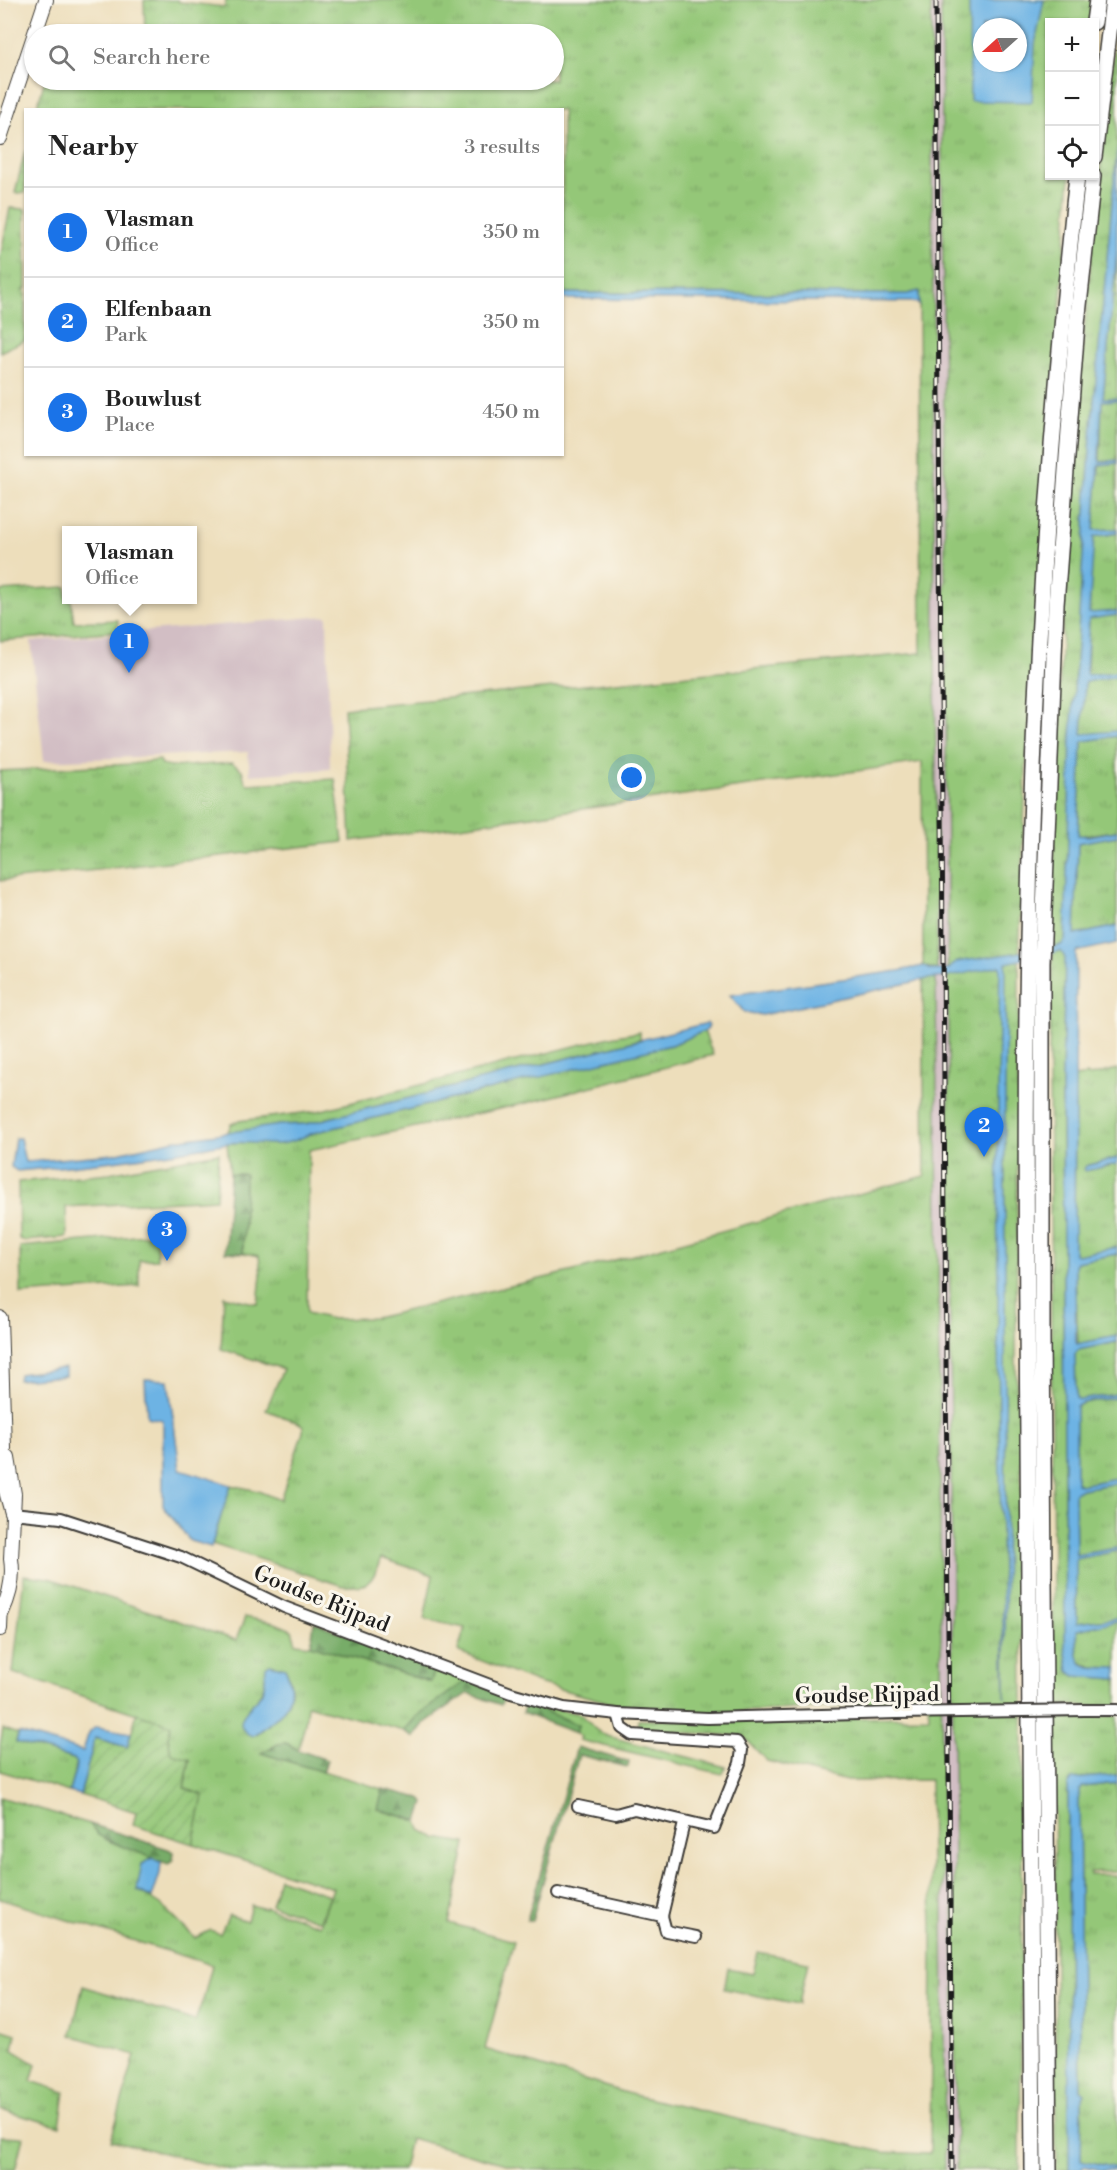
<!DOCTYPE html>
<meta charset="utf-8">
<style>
body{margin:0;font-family:"Libre Bodoni",serif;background:#f2f2f2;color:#222}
.controls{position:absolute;right:18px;top:18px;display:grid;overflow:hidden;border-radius:0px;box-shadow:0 2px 4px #0004}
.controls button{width:54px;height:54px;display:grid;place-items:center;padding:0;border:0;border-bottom:2px solid #e0e0e0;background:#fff;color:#222;font:30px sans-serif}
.compass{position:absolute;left:973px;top:18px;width:54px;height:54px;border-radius:50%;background:#fff;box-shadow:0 2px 4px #0004;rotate:249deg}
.you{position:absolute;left:632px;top:778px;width:21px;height:21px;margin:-15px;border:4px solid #fff;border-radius:50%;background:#1a73e8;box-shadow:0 0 0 9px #1a73e833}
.badge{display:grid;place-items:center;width:39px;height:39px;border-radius:50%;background:#1a73e8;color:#fff;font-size:20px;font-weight:700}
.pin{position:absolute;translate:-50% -50px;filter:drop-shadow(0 2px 3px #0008)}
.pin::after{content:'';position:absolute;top:32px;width:21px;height:18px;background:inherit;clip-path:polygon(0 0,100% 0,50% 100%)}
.popup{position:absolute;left:62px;top:526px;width:135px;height:78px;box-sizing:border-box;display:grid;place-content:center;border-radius:0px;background:#fff;filter:drop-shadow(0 2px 4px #0005);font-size:20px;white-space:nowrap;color:#767676}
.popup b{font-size:22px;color:#222}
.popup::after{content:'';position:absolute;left:50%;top:100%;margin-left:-12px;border:12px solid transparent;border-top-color:#fff}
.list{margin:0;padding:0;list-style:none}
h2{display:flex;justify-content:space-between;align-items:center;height:78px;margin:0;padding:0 24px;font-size:26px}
h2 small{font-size:20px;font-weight:400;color:#767676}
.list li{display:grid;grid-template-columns:39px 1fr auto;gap:18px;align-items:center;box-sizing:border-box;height:90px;padding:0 24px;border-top:2px solid #e0e0e0}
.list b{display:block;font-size:22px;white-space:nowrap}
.list p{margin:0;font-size:20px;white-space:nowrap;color:#767676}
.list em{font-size:20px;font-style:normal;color:#767676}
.icon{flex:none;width:33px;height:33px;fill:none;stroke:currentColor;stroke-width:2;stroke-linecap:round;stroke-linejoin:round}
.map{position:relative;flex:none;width:1117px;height:2170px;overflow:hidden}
.search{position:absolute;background:#fff;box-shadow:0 2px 4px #0004;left:24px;top:24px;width:540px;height:66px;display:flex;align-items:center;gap:15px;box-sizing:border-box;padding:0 21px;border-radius:33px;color:#767676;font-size:22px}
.panel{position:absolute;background:#fff;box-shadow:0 2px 4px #0004;left:24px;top:108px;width:540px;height:348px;border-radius:0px}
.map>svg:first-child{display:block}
.industrial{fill:#d2bec4}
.grass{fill:url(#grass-tufts);stroke:#58724a;stroke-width:1.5;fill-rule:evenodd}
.forest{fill:url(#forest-firs);stroke:#4a6442;stroke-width:1.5}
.garden{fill:url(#garden-furrows);stroke:#58724a;stroke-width:1.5}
.pitch{fill:#94c778;stroke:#58724a;stroke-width:1.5}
.water{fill:#6db3e4;stroke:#446880;stroke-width:1.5;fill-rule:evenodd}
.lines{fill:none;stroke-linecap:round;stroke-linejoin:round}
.minor-casing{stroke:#3b3934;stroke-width:14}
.major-casing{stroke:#3b3934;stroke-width:16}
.highway-casing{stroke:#3b3934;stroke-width:18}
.minor{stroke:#fff;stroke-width:10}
.major{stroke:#fff;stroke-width:14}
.highway{stroke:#fff;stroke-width:15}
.rail-casing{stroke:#1c1c1c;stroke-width:5}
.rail{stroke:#fbf7ec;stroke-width:3;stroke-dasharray:9;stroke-linecap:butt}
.minor-bridge-casing{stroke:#3b3934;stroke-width:14;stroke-linecap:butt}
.minor-bridge{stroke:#fff;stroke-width:10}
.labels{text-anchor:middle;stroke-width:6;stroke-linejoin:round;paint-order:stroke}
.street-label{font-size:22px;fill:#1c1c1c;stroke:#fbf7ec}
</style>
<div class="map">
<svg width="1117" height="2170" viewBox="0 0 1117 2170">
<defs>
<pattern id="grass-tufts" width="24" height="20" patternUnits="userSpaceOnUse" patternTransform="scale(1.5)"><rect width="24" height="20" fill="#94c778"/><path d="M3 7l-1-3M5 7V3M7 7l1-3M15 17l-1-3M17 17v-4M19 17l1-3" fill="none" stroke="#7faa67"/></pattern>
<pattern id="forest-firs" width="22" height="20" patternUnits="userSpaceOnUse" patternTransform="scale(1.5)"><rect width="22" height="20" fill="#77ac68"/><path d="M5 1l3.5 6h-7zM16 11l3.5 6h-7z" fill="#618b55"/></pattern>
<pattern id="garden-furrows" width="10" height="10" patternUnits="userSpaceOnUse" patternTransform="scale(1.5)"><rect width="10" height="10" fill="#94c778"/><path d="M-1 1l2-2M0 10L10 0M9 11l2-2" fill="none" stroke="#7faa67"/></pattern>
</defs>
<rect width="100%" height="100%" fill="#fbf7ec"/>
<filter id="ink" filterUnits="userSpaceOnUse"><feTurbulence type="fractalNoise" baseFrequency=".0167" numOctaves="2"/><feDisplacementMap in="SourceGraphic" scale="12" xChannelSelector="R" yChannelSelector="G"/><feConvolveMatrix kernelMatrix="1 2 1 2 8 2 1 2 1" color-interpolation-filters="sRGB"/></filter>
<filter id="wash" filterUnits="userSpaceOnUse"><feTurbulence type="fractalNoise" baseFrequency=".008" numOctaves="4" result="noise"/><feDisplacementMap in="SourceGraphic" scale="24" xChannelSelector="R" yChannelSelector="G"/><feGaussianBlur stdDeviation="1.35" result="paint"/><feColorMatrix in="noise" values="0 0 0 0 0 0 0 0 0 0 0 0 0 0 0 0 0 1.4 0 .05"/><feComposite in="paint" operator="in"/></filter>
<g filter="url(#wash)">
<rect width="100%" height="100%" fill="#eddebb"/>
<g class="industrial">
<polygon points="931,0 941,0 948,970 937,970"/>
<polygon points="327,616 330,769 250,775 248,752 44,761 31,641"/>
<polygon points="936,977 948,977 956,2170 945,2170"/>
</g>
<g class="grass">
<polygon points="144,0 178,0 179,2 225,7 226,0 931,0 937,970 923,966 922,762 351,841 344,708 921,653 919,292 907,294 563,293 562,110 36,110 45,80 554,80 554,34 145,34"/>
<path d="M941,0H1093L1089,22H1050V176H1070L1026,769L1019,959L1016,1360L1017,1395L1021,1421L1023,1713L1020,2170H956ZM982,27H1018V63H982Z"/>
<polygon points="64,23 112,30 111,34 60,34"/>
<path d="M1117,24V148L1091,435L1071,737L1066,940L1062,945L1053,947C1054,638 1080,330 1117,24Z"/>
<polygon points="25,151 25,193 15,193"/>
<polygon points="10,208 25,209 26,288 23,290 25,290 25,340 0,352 0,258"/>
<polygon points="1117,252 1117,398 1103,399"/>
<polygon points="1117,400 1117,460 1100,462 1102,401"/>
<polygon points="1117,463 1117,529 1094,530 1099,465"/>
<polygon points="1117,533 1117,611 1089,614 1093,537"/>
<polygon points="66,587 66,600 71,600 74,622 118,620 117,631 0,641 0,591"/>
<polygon points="1117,615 1117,672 1087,675 1089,618"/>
<polygon points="1117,676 1117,731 1082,735 1085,682"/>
<polygon points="1117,736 1117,831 1078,836 1082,743 1084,741"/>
<polygon points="160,760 162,765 171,767 232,763 242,770 245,782 248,784 335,779 343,842 0,881 0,771 132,764"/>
<polygon points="1117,836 1117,926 1075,935 1078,842"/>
<polygon points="1061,950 1065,958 1062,1080 1065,1647 1069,1671 1075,1676 1117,1679 1117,1707 1054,1705 1049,1052 1053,952"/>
<path d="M936,977L945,2170H528L410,2138L403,2170H231L111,2140L135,2055L71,2035L83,1986L195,2021L204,1997L212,1965L0,1899V1797L90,1824L98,1835L153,1858L142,1864L138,1890L162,1906L195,1938L211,1930L220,1934L229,1915L247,1921L251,1905L265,1909V1907L320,1925L333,1888L193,1844L203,1795L184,1789L190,1760L171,1755L168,1737L170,1725L13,1673L24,1575L49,1578L236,1640L245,1617L275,1623L292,1630L296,1643L311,1645L430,1682L435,1669L467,1680L417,1716L404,1731L307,1705L305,1724L298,1750L286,1743L262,1753L383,1789L382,1811L418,1821L421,1830L436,1838L466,1843L449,1923L514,1941L485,2049L626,2093L666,2103L883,2152L930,2154L932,1944L930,1780L847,1781L767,1761L743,1736L637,1730L638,1720L929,1717L928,1702L694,1714L618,1705L600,1700L538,1683L459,1652L458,1650L465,1628L424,1619L433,1575L381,1558C372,1582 370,1588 343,1586L212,1544L231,1485L258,1491L280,1500L303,1432V1426L299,1423L266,1410L283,1369L221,1349L224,1296L258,1304L261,1275L259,1256L243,1253L245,1175L230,1174L227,1143L251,1142L280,1144L313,1133L645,1051L671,1045L704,1031L713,1055L531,1102L309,1150L307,1313L332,1319L375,1318L574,1271L925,1176L923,979ZM270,1664L285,1668C302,1701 280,1715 257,1734L243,1727C242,1705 256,1706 262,1690C266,1683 265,1674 266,1667Z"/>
<polygon points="640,1032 640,1039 627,1043 306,1124 280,1125 227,1134 231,1124 238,1121 318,1111 610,1037"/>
<polygon points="1117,1069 1117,1158 1086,1166 1085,1171 1117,1164 1117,1247 1078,1255 1074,1254 1075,1077 1088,1075 1090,1076"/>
<polygon points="219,1153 216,1199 66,1207 67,1237 25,1241 19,1239 18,1182 109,1173"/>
<polygon points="156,1234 157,1259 139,1260 139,1286 21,1294 20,1247"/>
<polygon points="1117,1254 1117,1336 1078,1345 1075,1265 1077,1262"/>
<polygon points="1117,1342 1117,1394 1080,1400 1076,1398 1075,1354 1078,1350"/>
<polygon points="1117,1397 1117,1478 1080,1485 1076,1483 1076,1406 1083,1403"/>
<polygon points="1117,1483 1117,1548 1076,1555 1075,1492 1082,1489"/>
<polygon points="1117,1551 1117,1618 1077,1623 1076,1559"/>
<polygon points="1117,1621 1117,1668 1093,1667 1078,1661 1077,1630 1080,1627"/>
<polygon points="526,1703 581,1714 595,1729 607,1736 726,1767 722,1774 579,1740 581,1737 576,1733 578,1725"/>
<polygon points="1054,1716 1117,1716 1117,1775 1072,1779 1068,1785 1069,2170 1056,2170"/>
<polygon points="3,1729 18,1734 16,1742 74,1759 77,1762 69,1792 0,1771 0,1745"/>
<polygon points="1117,1783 1117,1871 1090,1872 1090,1875 1117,1875 1117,2168 1081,2161 1082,2098 1084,2094 1081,2090 1080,2028 1081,2022 1079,1790 1082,1787"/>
<polygon points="758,1952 808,1962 799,2004 724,1989 728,1969 753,1974"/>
<polygon points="0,2029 16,2034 13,2050 36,2064 31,2081 65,2092 60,2126 0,2110"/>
<polygon points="0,2136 23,2137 15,2170 0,2170"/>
</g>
<g class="forest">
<polygon points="230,1174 245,1174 243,1253 225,1252"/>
<polygon points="314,1622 435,1669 431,1682 311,1645"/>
<polygon points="467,1680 505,1695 501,1705 468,1693 425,1723 414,1737 404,1731 417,1716"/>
<polygon points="526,1703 578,1725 576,1733 522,1713"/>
<polygon points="286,1743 298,1750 327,1760 323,1772 261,1753 278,1744"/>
<polygon points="577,1747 629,1762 628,1767 579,1755 532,1921 527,1920"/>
<polygon points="383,1789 420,1798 424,1803 418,1821 378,1809"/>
<polygon points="90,1824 168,1849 174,1852 173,1861 168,1864 109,1841 98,1835"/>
</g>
<polygon class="garden" points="137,1713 171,1725 168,1737 171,1754 190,1759 184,1788 203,1795 193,1844 133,1825 136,1812 80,1795 95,1738 127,1747"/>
<polygon class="pitch" points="279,1878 329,1895 320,1921 271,1905"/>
<g class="water">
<path d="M969,0H1044L1035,44L1032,102L970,101ZM982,27H1018V63H982Z"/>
<path d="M1117,148V252L1113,295L1115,296L1113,297L1103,398H1117V400L1102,401L1099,458L1100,462L1117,460V463L1099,465L1094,530L1117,529V533L1094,537L1089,613L1117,611V615L1089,619L1086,673L1087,675L1117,672V676L1085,682L1082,734L1117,731V736L1084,741L1082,743L1078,835L1089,836L1117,831V836L1078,843L1075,935L1117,926V943L1076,952L1074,1254L1078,1255L1117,1247V1254L1077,1262L1075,1265L1076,1344L1117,1336V1342L1078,1350L1075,1354L1076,1398L1080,1400L1117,1394V1397L1083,1403L1076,1406V1483L1080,1485L1117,1478V1483L1082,1489L1075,1493L1076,1555L1117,1548V1551L1076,1559L1077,1623L1117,1618V1621L1077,1630C1077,1670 1077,1667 1117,1668V1679L1075,1676L1069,1671L1065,1647L1062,1080L1065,958L1061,951L1006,963C1003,1208 1007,1453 1005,1698C998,1454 995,1210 1000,966L948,977L927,979L762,1015L744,1012L730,995L898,971L923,966L932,970H948L956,962L1053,947L1061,945L1065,940L1071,737L1091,435Z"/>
<polygon points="919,291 919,305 915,302 562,299 563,293 907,294"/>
<path d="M707,1023L709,1025L707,1030L671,1045L313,1133C302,1137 291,1144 278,1144C260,1145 242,1140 223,1144C156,1157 86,1165 17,1171L11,1167L15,1138H20L25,1162L113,1154L175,1140L280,1125L306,1124Z"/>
<polygon points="1117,1158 1117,1164 1085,1171 1084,1169 1086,1166"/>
<polygon points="65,1368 65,1376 18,1380 19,1374"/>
<polygon points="145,1379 168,1380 180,1469 231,1485 211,1547 190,1541 163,1506 163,1420 147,1417"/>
<path d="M270,1664L285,1668C296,1690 290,1708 271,1722C265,1727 259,1733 252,1736C225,1724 256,1703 262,1692C266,1684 265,1675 266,1667Z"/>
<polygon points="96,1727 131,1733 127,1747 95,1738 80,1795 69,1792 77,1763 74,1759 16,1742 19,1733 83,1751 89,1732"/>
<polygon points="1117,1775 1117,1783 1082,1787 1079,1790 1081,2022 1080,2028 1081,2090 1084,2094 1082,2098 1081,2160 1117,2168 1117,2170 1102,2170 1083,2166 1082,2170 1069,2170 1068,1785 1072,1779"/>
<polygon points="153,1858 161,1862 160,1873 152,1898 137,1890 142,1864"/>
</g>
</g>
<g filter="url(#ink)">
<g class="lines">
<g class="minor-casing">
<g id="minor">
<polyline points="12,1513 61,1518 181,1557 284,1607 511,1693 564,1708 618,1714 708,1718 897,1713"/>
<polyline points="1084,1710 1117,1710"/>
<polyline points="578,1806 616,1814 634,1809 714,1828 740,1763 742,1750 737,1742 632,1735 622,1728 618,1714"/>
<polyline points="558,1893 662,1916 684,1823"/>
<polyline points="662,1916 666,1931 696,1937"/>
</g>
</g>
<g class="major-casing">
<g id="major">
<polyline points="0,138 46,0"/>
<polyline points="0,1318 4,1448 2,1477 12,1513"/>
<path d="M2,1612C10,1595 14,1578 11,1559L14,1494L8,1458"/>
<polyline points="0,1629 1,1605"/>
</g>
</g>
<g class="highway-casing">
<g id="highway">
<polyline points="1094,22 1097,0"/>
<polyline points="1094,157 1113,0"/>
<path d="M1033,2170C1031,1926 1029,1682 1028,1438C1026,1224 1024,1010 1032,796C1039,589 1055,382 1077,176"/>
<polyline points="1049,2170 1042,1339 1042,963 1056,605 1077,324 1093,176"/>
</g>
</g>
<use href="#minor" class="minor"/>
<use href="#major" class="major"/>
<use href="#highway" class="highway"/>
<g class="rail-casing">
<polyline id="rail" points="936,0 952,2170"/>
</g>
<use href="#rail" class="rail"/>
<g class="minor-bridge-casing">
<polyline id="minor-bridge" points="897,1713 1084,1710"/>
</g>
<use href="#minor-bridge" class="minor-bridge"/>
</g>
</g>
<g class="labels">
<g class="street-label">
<text transform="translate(322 1598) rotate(22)" y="8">Goudse Rijpad</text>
<text transform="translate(867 1694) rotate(-1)" y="8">Goudse Rijpad</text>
</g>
</g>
</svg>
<div class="controls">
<button>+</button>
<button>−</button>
<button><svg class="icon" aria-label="locate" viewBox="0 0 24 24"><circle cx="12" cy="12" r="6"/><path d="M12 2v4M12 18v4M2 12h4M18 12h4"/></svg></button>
</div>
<svg class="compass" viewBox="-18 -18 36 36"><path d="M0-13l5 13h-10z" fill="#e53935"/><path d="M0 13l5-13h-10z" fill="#767676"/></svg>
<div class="you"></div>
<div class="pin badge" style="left:129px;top:673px">1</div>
<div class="popup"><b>Vlasman</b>Office</div>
<div class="pin badge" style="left:984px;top:1157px">2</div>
<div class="pin badge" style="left:167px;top:1261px">3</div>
<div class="search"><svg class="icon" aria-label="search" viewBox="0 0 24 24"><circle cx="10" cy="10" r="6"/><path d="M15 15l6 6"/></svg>Search here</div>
<section class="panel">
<h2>Nearby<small>3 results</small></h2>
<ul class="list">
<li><span class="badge">1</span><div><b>Vlasman</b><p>Office</p></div><em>350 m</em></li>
<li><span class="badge">2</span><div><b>Elfenbaan</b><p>Park</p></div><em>350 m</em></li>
<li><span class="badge">3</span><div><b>Bouwlust</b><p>Place</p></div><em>450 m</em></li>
</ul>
</section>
</div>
